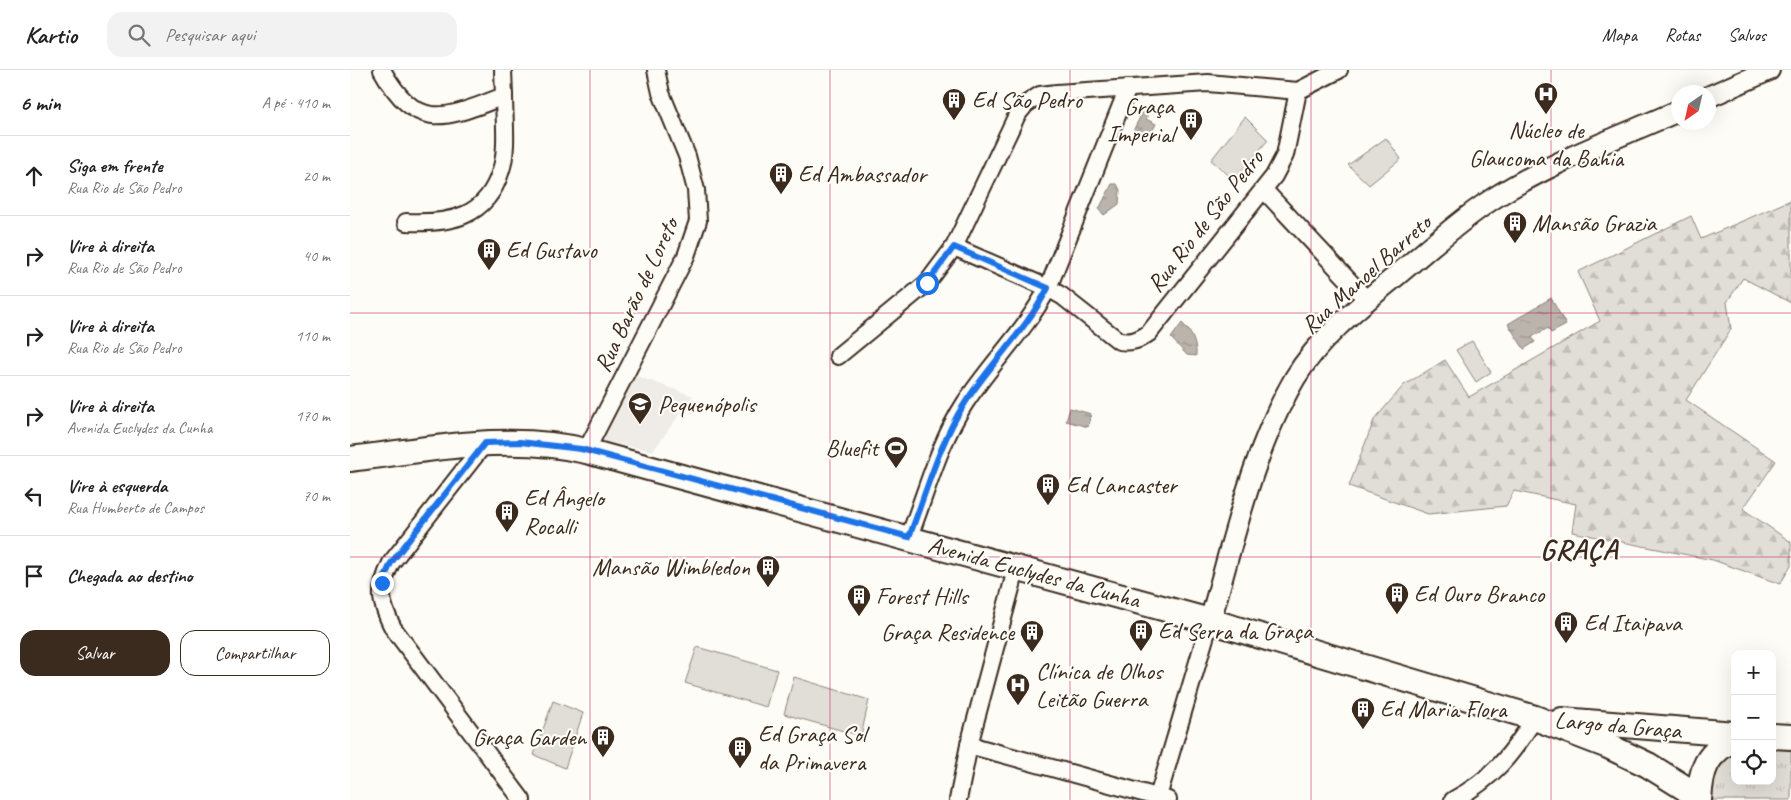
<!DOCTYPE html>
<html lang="pt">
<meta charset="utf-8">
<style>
body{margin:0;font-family:Caveat,sans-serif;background:#f2f2f2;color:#222}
.controls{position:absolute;right:15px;bottom:15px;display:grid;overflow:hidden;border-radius:10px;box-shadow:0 5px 20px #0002}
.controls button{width:45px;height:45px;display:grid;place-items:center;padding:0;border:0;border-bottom:1px solid #e0e0e0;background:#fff;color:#222;font:25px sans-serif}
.compass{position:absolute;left:1321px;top:15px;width:45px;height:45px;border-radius:50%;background:#fff;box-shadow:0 5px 20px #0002;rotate:214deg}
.stop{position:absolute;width:15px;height:15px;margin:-11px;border:4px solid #1a73e8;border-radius:50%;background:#fff}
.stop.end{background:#1a73e8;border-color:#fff;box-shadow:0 1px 5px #0008}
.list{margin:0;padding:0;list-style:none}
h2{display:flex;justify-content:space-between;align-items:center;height:65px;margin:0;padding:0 20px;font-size:21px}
h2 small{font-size:16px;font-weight:400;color:#767676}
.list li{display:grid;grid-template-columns:32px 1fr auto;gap:15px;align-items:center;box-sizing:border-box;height:80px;padding:0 20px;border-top:1px solid #e0e0e0}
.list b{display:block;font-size:19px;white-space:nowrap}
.list p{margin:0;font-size:16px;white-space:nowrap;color:#767676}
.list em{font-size:16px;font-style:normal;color:#767676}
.actions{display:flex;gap:10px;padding:15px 20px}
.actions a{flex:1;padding:11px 0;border:1px solid #3b2a1e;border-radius:15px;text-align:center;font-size:18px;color:#3b2a1e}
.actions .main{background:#3b2a1e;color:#fff}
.icon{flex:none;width:28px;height:28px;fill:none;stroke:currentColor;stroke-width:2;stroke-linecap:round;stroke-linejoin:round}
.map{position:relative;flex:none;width:1441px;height:730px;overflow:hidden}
header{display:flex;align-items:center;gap:30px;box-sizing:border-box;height:70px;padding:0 25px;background:#fff;border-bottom:1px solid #e0e0e0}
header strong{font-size:24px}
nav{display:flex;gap:28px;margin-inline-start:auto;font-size:18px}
.search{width:350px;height:45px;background:#f2f2f2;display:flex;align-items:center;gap:12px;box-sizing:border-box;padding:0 18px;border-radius:15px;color:#767676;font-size:19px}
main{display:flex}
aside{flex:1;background:#fff}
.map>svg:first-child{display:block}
.built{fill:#efece7}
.forest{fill:url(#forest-firs);stroke:#8e847a}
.park{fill:url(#park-tufts);stroke:#8e847a}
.garden{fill:#e1ded7;stroke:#8e847a}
.water{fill:url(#water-ripples);stroke:#887d74}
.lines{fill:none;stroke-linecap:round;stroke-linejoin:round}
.minor-casing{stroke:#3b2a1e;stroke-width:20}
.tertiary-casing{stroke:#3b2a1e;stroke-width:24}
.secondary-casing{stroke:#3b2a1e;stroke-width:28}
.minor{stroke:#fdfcf7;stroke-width:16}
.tertiary{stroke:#fdfcf7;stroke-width:20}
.secondary{stroke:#fdfcf7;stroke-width:24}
.route{stroke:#1a73e8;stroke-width:6}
.grid{fill:none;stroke:#c2185b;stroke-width:1;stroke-opacity:0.55}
.labels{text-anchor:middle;stroke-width:4.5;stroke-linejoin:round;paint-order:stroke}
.poi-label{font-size:24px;fill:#3b2a1e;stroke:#fdfcf7;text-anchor:start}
.street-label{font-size:24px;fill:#3b2a1e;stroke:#fdfcf7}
.district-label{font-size:29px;font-weight:bold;letter-spacing:1px;fill:#3b2a1e;stroke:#fdfcf7}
</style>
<header>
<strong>Kartio</strong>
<div class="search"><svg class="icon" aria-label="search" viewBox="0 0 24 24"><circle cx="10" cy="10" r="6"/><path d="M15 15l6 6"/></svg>Pesquisar aqui</div>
<nav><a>Mapa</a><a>Rotas</a><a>Salvos</a></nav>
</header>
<main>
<aside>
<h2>6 min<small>A pé · 410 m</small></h2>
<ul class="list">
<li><svg class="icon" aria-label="ahead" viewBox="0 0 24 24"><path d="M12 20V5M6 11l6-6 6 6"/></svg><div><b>Siga em frente</b><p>Rua Rio de São Pedro</p></div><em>20 m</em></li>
<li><svg class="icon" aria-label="right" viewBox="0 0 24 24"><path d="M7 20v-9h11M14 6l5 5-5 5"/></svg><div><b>Vire à direita</b><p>Rua Rio de São Pedro</p></div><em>40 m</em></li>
<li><svg class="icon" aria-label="right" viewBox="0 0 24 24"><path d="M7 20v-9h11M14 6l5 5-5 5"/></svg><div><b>Vire à direita</b><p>Rua Rio de São Pedro</p></div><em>110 m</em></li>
<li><svg class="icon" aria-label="right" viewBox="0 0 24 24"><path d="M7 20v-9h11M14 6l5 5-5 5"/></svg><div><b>Vire à direita</b><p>Avenida Euclydes da Cunha</p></div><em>170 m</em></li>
<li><svg class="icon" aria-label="left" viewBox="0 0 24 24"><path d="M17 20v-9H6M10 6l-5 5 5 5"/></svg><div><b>Vire à esquerda</b><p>Rua Humberto de Campos</p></div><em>70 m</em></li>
<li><svg class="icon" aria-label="arrive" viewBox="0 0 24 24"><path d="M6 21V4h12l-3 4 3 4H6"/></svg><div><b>Chegada ao destino</b></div></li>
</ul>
<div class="actions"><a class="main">Salvar</a><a>Compartilhar</a></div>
</aside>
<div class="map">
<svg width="1441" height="730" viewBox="0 0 1441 730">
<defs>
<pattern id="forest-firs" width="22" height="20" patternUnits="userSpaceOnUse" patternTransform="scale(1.25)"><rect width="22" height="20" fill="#e1ded7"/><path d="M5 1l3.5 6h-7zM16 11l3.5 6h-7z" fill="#c2bfb8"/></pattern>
<pattern id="park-tufts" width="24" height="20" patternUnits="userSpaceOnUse" patternTransform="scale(1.25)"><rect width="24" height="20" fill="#e1ded7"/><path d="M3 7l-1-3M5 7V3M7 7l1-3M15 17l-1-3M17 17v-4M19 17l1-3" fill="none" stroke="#c2bfb8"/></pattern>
<pattern id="water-ripples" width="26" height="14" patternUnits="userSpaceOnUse" patternTransform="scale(1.25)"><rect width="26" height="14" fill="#bbb4ad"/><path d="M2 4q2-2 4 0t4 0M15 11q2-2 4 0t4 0" fill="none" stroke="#99938c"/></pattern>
</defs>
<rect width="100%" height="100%" fill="#fdfcf7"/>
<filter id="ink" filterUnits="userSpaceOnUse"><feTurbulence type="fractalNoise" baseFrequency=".02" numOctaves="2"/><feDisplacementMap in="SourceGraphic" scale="10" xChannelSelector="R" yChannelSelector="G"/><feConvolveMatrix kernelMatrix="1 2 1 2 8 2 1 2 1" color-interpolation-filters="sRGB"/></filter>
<g filter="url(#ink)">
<polygon class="built" points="284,305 343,326 303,381 251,371"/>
<polygon class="forest" points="1441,130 1441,233 1393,208 1377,232 1381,259 1336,330 1426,391 1393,439 1441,472 1441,496 1430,514 1363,490 1222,462 1226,434 1164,421 1156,436 1078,444 999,416 1024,350 1054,315 1095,290 1119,327 1250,251 1228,202 1341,146 1351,169"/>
<path class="park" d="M1422,675L1441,676V730H1363C1356,703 1364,699 1385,683V711H1422Z"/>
<g class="garden">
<polygon points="895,47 918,70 884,110 861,90"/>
<polygon points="1036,68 1051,89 1019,115 998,95"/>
<polygon points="1122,271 1141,302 1126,312 1106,280"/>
<polygon points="347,577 427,600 416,637 335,613"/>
<polygon points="444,607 519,630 511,666 434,644"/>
<polygon points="203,631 233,643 215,698 184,685"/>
</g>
<g class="water">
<polygon points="793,41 798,44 796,49 806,54 798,69 783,61"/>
<polygon points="762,114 767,114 770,120 769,134 754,145 749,139"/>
<polygon points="1201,228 1216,255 1201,263 1198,258 1182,267 1185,272 1174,279 1158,254"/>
<path d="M832,253C841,261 847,274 846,286L837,285L821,268Z"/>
<polygon points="720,338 741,344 738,357 716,351"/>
</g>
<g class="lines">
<g class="minor-casing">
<g id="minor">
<path d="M32,0C68,64 96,48 154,26L153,0"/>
<path d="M858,13L948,21L935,85L924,106L799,263C789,270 781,273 769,271L712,226L698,218L604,177L667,45L676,34L690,25L707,23Z"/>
<polyline points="948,21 989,0"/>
<polyline points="914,120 1017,230"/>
<path d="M56,152C100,154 137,148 151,100C158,80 154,48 154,26"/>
<polyline points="488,286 577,213 604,177"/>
<path d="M135,373L41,493C28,521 29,530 43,558L172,730"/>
<polyline points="236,381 336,186 348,151 346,120 337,86 311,23 306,0"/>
<path d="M559,467C576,423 589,373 615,333C641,293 676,260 698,218L778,18"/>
<polyline points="619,675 818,730"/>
<polyline points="608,730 619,675 667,496"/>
<polyline points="807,730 860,551"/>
<path d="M1103,730C1143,709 1161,685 1185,648"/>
</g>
</g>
<g class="tertiary-casing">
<g id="tertiary">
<polyline points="1358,27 1419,0"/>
<path d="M860,551C884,469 902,382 945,308C968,270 1006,239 1040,211C1074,183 1107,152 1144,128C1201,92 1267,68 1328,41"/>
</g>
</g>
<g class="secondary-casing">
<g id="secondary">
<path d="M0,389C78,380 159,362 236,381L860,551L1185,648L1258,676L1298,695L1335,718L1349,730"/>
<polyline points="1212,650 1385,664"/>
<polyline points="1422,666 1441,667"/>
<path d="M1349,730C1351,698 1356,684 1385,668"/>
</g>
</g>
<use href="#minor" class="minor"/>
<use href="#tertiary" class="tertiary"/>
<use href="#secondary" class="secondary"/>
</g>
</g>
<g class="lines" filter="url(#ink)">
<path class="route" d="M32,513L41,493L135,373L170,372L231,379L559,467C576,423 589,373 615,333C641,293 676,260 698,218L604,177L577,213"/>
</g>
<path class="grid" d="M240,0V730M480,0V730M720,0V730M961,0V730M1201,0V730M0,243H1441M0,487H1441"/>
<defs>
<g id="hospital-pin" transform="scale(1.25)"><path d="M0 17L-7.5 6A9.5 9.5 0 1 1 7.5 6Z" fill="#3b2a1e" stroke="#fdfcf7"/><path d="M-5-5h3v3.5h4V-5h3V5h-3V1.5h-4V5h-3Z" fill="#fff"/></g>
<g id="building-pin" transform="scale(1.25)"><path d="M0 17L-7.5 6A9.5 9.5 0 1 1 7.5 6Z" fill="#3b2a1e" stroke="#fdfcf7"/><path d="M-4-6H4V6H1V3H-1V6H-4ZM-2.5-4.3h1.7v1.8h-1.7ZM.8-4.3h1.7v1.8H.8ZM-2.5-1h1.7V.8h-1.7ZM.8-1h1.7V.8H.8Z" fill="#fff"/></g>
<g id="school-pin" transform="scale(1.25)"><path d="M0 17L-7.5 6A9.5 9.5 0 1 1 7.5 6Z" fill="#3b2a1e" stroke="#fdfcf7"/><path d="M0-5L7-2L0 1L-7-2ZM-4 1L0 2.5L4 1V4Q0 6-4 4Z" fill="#fff"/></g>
<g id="stadium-pin" transform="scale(1.25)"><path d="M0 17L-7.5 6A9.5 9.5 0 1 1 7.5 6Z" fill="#3b2a1e" stroke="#fdfcf7"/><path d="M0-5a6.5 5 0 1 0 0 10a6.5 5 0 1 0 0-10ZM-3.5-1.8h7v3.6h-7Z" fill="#fff"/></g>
</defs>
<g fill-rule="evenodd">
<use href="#hospital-pin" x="1196" y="24"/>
<use href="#building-pin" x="604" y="30"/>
<use href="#building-pin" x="841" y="50"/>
<use href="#building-pin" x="431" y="104"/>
<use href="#building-pin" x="1165" y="153"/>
<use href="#building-pin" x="139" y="180"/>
<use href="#school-pin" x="290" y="334"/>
<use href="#stadium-pin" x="546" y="378"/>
<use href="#building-pin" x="698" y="415"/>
<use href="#building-pin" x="157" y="442"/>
<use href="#building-pin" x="418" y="497"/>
<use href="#building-pin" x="1047" y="524"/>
<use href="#building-pin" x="509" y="526"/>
<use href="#building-pin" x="1216" y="553"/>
<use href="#building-pin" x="791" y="561"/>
<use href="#building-pin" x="682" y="562"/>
<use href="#hospital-pin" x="668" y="615"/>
<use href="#building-pin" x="1013" y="639"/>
<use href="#building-pin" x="253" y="667"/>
<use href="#building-pin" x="390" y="678"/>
</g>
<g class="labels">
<g class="poi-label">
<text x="622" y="38">Ed São Pedro</text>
<text x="824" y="44" text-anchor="end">Graça<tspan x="824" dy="28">Imperial</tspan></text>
<text x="1196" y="68" text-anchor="middle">Núcleo de<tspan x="1196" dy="28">Glaucoma da Bahia</tspan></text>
<text x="448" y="112">Ed Ambassador</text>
<text x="1182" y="161">Mansão Grazia</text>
<text x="156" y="188">Ed Gustavo</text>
<text x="308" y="342">Pequenópolis</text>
<text x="528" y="386" text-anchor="end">Bluefit</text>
<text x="716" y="423">Ed Lancaster</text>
<text x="174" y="436">Ed Ângelo<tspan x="174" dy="28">Rocalli</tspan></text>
<text x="400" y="505" text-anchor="end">Mansão Wimbledon</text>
<text x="1064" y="532">Ed Ouro Branco</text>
<text x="526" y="534">Forest Hills</text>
<text x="1234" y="561">Ed Itaipava</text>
<text x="808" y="569">Ed Serra da Graça</text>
<text x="664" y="570" text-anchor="end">Graça Residence</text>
<text x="686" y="609">Clínica de Olhos<tspan x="686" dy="28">Leitão Guerra</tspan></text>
<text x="1030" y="647">Ed Maria Flora</text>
<text x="408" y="672">Ed Graça Sol<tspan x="408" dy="28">da Primavera</tspan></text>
<text x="236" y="675" text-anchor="end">Graça Garden</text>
</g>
<g class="street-label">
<text transform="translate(855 151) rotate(-52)" y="8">Rua Rio de São Pedro</text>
<text transform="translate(1016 204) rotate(-42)" y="8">Rua Manoel Barreto</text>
<text transform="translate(286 225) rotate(-65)" y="8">Rua Barão de Loreto</text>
<text transform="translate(684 502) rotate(15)" y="8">Avenida Euclydes da Cunha</text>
<text transform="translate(1268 655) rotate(5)" y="8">Largo da Graça</text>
</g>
<g class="district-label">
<text x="1229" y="489">GRAÇA</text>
</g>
</g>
</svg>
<div class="controls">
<button>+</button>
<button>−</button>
<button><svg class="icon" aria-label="locate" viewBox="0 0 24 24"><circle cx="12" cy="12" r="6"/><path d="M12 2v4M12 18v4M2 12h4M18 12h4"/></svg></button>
</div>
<svg class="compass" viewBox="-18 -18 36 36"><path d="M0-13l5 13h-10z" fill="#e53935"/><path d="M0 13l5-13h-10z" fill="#767676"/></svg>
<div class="stop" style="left:577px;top:213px"></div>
<div class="stop end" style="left:32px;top:513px"></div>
</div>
</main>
